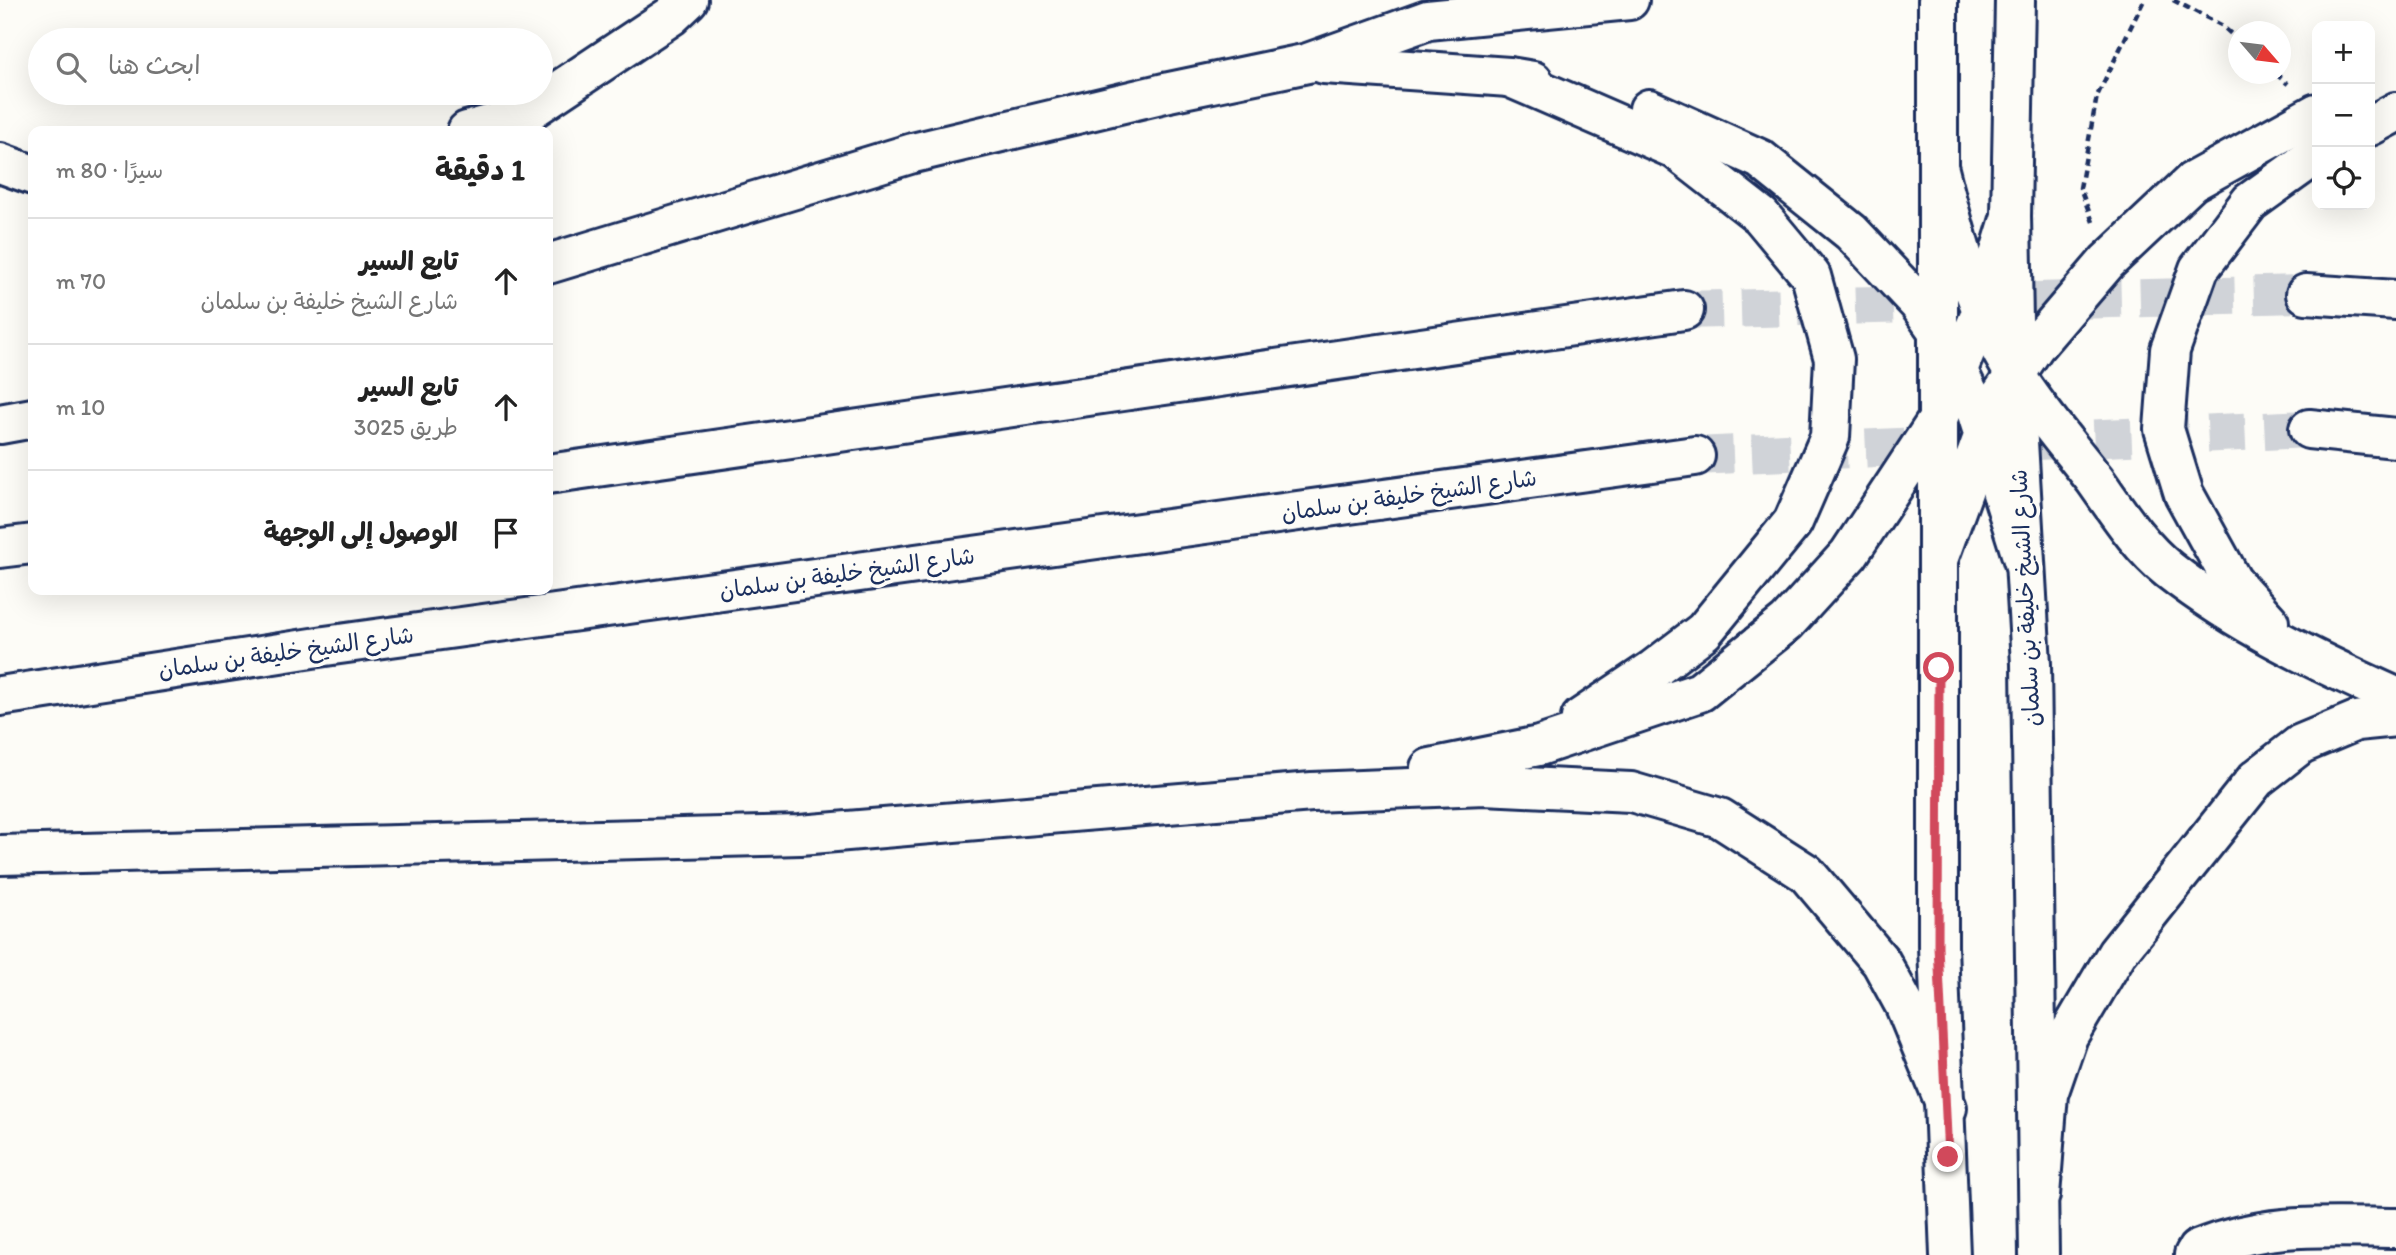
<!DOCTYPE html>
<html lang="ar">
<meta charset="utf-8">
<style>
body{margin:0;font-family:Itim,"Playpen Sans Arabic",sans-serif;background:#f6f6f6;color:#222;direction:rtl}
.controls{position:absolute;right:21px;top:21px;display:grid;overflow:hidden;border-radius:14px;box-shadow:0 7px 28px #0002}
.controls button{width:63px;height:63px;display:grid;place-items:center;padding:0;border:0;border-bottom:2px solid #e0e0e0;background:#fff;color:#222;font:35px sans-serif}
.compass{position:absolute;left:2228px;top:21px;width:63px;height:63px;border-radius:50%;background:#fff;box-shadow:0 7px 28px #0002;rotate:118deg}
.stop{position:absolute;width:21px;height:21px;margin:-16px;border:5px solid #d1495b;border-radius:50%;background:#fff}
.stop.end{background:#d1495b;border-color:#fff;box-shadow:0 2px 7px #0008}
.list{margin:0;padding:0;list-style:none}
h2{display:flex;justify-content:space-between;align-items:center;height:91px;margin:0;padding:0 28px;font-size:30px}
h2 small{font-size:23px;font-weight:400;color:#767676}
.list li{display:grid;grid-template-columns:46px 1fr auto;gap:21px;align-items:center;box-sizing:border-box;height:126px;padding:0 28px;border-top:2px solid #e0e0e0}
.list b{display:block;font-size:26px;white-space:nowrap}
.list p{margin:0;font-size:23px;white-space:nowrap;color:#767676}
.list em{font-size:23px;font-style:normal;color:#767676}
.icon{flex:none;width:38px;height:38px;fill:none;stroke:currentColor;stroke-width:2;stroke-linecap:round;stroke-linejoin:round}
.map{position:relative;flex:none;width:2396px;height:1255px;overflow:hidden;direction:ltr}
.search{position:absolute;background:#fff;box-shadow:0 7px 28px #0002;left:28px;top:28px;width:525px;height:77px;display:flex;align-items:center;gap:18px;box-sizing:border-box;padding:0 24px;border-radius:38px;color:#767676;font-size:26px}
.panel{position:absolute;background:#fff;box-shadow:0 7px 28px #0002;left:28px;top:126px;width:525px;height:469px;border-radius:14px;direction:rtl}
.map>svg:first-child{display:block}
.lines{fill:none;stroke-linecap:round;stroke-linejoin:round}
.highway-tunnel{stroke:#d0d3d8;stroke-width:38;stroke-dasharray:38 19;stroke-linecap:butt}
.street-casing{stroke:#1b2f5e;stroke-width:44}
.secondary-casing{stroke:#1b2f5e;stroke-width:44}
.highway-casing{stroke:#1b2f5e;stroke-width:44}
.path{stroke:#1b2f5e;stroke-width:4.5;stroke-dasharray:7 5;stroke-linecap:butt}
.street{stroke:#fdfcf7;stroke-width:38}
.secondary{stroke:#fdfcf7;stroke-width:38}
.highway{stroke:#fdfcf7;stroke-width:38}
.route{stroke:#d1495b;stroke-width:9}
.labels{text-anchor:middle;stroke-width:7;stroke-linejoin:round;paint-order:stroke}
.street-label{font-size:23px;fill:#1b2f5e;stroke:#fdfcf7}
</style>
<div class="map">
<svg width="2396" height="1255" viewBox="0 0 2396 1255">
<rect width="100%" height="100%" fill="#fdfcf7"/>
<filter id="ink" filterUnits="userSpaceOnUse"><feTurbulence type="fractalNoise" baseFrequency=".0143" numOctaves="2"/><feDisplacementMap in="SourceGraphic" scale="14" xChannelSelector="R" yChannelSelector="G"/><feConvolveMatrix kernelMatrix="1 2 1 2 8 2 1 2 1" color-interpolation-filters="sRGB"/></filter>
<g filter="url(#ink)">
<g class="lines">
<g class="highway-tunnel">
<polyline points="1684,310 2306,294"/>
<polyline points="1695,456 2309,429"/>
</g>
<g class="street-casing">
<g id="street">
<polyline points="467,131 521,116 671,16 688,0"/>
<polyline points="0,163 33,175"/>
<path d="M2194,1255L2197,1250C2266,1222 2323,1227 2396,1228"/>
</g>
</g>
<g class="secondary-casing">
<g id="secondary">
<polyline points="1938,0 1938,946 1950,1255"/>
<polyline points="2015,0 2011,216 2014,373 2031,664 2039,1255"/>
</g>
</g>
<g class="highway-casing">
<g id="highway">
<polyline points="1324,64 1509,77 1533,81"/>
<polyline points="1509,77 1675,149 1761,216 1811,276 1834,359 1830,437 1793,522 1704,631 1654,669 1581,718"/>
<polyline points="1649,109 1760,159 1851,232 1919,304 1938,331 1974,404 2025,566"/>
<polyline points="2370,126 2396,112"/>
<path d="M1939,170C1956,238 1976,314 2015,374C2038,411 2068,445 2095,480C2117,511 2139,546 2169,570C2239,625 2316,661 2396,697"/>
<polyline points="548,264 913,153 1169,92 1308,63 1428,20 1629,0"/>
<polyline points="2306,294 2396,300"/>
<polyline points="0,424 33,418"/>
<polyline points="2309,429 2396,438"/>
<polyline points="548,474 1684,310"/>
<polyline points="0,548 33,544"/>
<polyline points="1939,557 1995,404 2035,346 2107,262 2192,182 2317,113"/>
<polyline points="2269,622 2232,581 2184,494 2164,429 2170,350 2199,269 2250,202 2317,154"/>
<polyline points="0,696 325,646 1695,456"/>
<polyline points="1430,768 1539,746 1700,692 1787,622 1849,554 1937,421 1983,308 2011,216"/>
<polyline points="0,855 800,835 1312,792 1484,785 1631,792 1720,818 1806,873 1881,962 1905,1006 1947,1108"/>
<polyline points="2040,1195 2048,1094 2068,1036 2117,953 2256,779 2301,744 2356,721 2396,717"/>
</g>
</g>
<g class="path">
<polyline points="2173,0 2221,25 2238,40"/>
<polyline points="2276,74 2288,84"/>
<polyline points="2093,222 2080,188 2097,96 2144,0"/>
</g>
<use href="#street" class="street"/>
<use href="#secondary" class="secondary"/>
<use href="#highway" class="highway"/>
</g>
</g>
<g class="lines" filter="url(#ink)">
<polyline class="route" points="1939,668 1938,946 1948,1157"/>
</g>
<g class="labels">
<g class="street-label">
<text transform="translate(1409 495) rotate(-8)" y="8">شارع الشيخ خليفة بن سلمان</text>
<text transform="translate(847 573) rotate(-8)" y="8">شارع الشيخ خليفة بن سلمان</text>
<text transform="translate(2025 598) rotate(-93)" y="8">شارع الشيخ خليفة بن سلمان</text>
<text transform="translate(286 652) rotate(-8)" y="8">شارع الشيخ خليفة بن سلمان</text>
</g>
</g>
</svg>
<div class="controls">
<button>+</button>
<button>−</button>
<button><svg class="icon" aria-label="locate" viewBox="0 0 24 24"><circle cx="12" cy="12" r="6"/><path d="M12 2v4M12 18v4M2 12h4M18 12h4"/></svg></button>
</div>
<svg class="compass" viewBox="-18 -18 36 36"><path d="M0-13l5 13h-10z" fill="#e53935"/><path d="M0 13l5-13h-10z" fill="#767676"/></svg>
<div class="stop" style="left:1939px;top:668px"></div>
<div class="stop end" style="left:1948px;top:1157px"></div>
<div class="search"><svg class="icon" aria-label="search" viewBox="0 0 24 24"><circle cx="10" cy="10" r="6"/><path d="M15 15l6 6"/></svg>ابحث هنا</div>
<section class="panel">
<h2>1 دقيقة<small>سيرًا · 80 m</small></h2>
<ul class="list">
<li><svg class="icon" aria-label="ahead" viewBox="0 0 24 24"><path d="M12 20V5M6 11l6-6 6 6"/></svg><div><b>تابع السير</b><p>شارع الشيخ خليفة بن سلمان</p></div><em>70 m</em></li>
<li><svg class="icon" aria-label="ahead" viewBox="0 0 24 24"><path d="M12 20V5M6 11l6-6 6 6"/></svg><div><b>تابع السير</b><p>طريق 3025</p></div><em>10 m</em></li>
<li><svg class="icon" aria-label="arrive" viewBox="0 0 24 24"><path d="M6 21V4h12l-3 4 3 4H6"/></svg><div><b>الوصول إلى الوجهة</b></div></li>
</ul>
</section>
</div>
